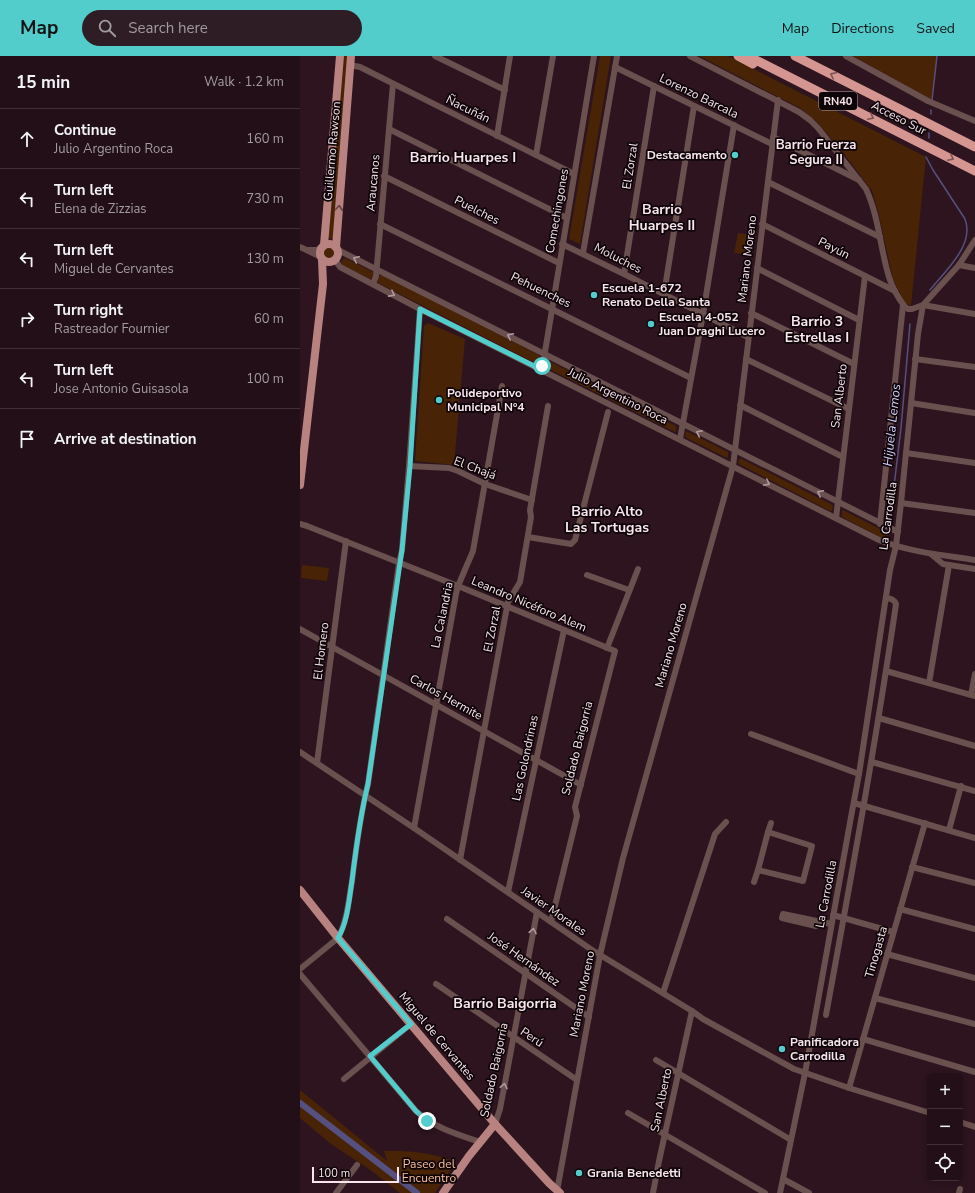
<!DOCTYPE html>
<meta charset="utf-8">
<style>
body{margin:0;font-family:"Nunito Sans",sans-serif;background:#2e1d24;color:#f1f3f6}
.controls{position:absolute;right:12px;bottom:12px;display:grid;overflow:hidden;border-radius:6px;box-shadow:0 2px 6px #0003}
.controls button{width:36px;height:36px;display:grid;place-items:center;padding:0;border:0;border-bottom:1px solid #3f2f36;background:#220f17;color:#f1f3f6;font:20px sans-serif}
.scale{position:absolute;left:12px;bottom:10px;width:87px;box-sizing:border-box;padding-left:4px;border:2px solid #f8e5ed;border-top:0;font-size:11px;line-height:14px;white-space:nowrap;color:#f8e5ed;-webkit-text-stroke:3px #0e0508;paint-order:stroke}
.stop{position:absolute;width:12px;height:12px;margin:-9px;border:3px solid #52cdcc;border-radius:50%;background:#fff}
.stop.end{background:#52cdcc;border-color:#fff;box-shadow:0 1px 4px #0008}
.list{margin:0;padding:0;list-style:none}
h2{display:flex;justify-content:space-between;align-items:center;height:52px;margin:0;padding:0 16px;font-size:17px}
h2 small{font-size:13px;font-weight:400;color:#a29ca1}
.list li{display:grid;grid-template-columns:26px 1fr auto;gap:12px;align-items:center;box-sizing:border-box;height:60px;padding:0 16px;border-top:1px solid #3f2f36}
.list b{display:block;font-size:15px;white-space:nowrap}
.list p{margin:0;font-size:13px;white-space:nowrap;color:#a29ca1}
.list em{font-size:13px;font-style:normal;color:#a29ca1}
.icon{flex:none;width:22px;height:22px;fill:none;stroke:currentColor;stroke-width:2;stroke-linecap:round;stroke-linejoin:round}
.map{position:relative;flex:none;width:675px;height:1137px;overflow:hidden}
header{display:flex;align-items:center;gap:24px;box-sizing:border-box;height:56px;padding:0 20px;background:#52cdcc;color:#111}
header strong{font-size:19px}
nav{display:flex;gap:22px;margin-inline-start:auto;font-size:14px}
.search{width:280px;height:36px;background:#2e1d24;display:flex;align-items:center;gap:10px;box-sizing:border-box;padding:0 14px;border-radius:22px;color:#a29ca1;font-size:15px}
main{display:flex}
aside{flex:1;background:#220f17}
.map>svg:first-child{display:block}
.green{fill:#482305}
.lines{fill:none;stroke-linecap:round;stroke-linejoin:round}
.stream{stroke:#565080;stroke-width:1.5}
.canal{stroke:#565080;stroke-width:6}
.minor{stroke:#6a504e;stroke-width:6}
.major{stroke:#b7827f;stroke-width:8}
.highway{stroke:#d59692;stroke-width:9}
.oneway{stroke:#7b5554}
.oneway2{stroke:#624444}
.oneway3{stroke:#b19a9e}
.route{stroke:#52cdcc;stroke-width:5}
.poi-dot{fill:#52cdcc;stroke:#0e0508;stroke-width:1.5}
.labels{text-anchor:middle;stroke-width:3.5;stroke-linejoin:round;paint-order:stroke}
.shield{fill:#0e0508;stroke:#b2a2a8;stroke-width:1}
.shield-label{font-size:11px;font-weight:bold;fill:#f8e5ed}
.street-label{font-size:12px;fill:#f8e5ed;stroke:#0e0508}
.poi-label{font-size:12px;font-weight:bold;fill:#f8e5ed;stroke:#0e0508;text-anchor:start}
.park-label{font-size:12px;fill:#fabf99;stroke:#0e0508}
.neighbourhood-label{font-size:13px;font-weight:bold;fill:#f8e5ed;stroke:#0e0508}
.water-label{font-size:13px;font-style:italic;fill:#d1cdfb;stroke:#0e0508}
.quarter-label{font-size:14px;font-weight:bold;fill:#f8e5ed;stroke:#0e0508}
</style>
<header>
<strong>Map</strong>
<div class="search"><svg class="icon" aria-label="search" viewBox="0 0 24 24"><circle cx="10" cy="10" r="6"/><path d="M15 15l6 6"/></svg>Search here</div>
<nav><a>Map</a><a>Directions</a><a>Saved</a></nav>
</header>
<main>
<aside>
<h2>15 min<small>Walk · 1.2 km</small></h2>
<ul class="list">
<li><svg class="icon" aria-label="ahead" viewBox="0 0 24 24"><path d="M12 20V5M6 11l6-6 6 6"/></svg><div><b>Continue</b><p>Julio Argentino Roca</p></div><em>160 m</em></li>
<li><svg class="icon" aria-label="left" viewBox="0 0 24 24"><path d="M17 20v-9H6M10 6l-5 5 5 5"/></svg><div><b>Turn left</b><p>Elena de Zizzias</p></div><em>730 m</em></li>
<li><svg class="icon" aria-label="left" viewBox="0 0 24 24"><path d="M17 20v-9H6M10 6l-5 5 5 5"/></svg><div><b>Turn left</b><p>Miguel de Cervantes</p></div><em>130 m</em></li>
<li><svg class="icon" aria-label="right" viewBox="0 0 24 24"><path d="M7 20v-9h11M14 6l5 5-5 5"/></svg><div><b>Turn right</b><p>Rastreador Fournier</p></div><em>60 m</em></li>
<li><svg class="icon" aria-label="left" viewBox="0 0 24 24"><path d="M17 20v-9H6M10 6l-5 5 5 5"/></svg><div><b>Turn left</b><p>Jose Antonio Guisasola</p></div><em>100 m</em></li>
<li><svg class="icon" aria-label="arrive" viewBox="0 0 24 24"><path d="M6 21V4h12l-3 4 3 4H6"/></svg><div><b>Arrive at destination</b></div></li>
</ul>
</aside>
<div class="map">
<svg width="675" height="1137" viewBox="0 0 675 1137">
<rect width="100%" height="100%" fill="#2d141f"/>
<g class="green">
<polygon points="43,0 48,0 33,182 30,183 28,182"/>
<polygon points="300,0 311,0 280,188 269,183"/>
<polygon points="399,0 428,0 626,101 611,250 605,247 593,223 578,155 572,135 541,94 517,66 500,52"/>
<polygon points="553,0 637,0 632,44 625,40"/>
<polygon points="438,177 452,179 449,199 434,197"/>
<circle cx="29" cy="197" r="7"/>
<polygon points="45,202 73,216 73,218 72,222 70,223 42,209 41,205"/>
<polygon points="82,219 239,299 240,302 239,307 237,308 78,227 77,225 79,220"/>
<polygon points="128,267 165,283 154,409 115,405 124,270"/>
<polygon points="251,306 376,370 376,375 375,376 249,313 248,310 249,307"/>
<polygon points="386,375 428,396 428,401 427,402 385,381"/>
<polygon points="440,402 531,448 533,450 532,455 530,455 439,408 438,406"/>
<polygon points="543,454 588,477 588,484 587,485 542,461 542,455"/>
<polygon points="2,509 29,512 27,525 1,522"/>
<path d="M0,1034L87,1105L84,1095C109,1094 133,1097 156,1106L135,1137H100L69,1113L31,1088L0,1062Z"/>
</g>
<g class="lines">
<g class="stream">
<polyline points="632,44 637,0"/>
<polyline points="631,58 631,54"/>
<polyline points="629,82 629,77"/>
<path d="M626,101L633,114L665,163C675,189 645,215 630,234"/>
<polyline points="588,468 595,422 601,372 610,268"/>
</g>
<polyline class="canal" points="0,1047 117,1137"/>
<g class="minor">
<polyline points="135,0 205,34"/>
<path d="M390,0L499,56L510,64L518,72L566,133C579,161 580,192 589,221C592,231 599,243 605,251L608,253H612L623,249L675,258"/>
<polyline points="546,0 628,45 675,65"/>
<polyline points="50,9 60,11 274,118"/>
<polyline points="315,11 472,88"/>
<polyline points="89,73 267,162"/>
<polyline points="197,80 210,0"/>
<polyline points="473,81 559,124"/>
<polyline points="236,99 253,0"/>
<polyline points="84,120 259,207"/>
<polyline points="468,126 580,181"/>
<polyline points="80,168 391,322"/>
<polyline points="462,168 595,235"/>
<polyline points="262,188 324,218 448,281"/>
<polyline points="0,191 21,201"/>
<polyline points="8,194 17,194 21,192"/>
<polyline points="38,194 598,476"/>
<polyline points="283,197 317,0"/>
<path d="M35,204L40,211L120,253L579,484C609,496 643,499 675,504"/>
<polyline points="659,209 675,212"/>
<polyline points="457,212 559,264"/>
<polyline points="324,218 354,30"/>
<polyline points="73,228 76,220 93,28"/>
<polyline points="364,238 394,50"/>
<polyline points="451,257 554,308"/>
<polyline points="446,303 549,353"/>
<polyline points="615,303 675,311"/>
<polyline points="242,314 294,0"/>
<polyline points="611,347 675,357"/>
<polyline points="440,349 543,401"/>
<polyline points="380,383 403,258 434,69"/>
<polyline points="606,397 675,407"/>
<polyline points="109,410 149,412 158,415 185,428 232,444"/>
<polyline points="601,447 675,457"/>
<polyline points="536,462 565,220"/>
<polyline points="0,468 7,470 158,530 315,595 275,751 277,760 251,866"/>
<polyline points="580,468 603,249"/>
<polyline points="228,481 271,488 275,484 308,356"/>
<polyline points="631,498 643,508 675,513"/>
<polyline points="287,519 329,534"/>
<polyline points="0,573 281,729"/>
<polyline points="307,592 338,513"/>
<polyline points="586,615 675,640"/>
<polyline points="629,627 649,509"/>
<polyline points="671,639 675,618"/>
<polyline points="579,662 675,690"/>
<polyline points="451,678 559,718"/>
<polyline points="0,696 114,772 292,894 392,955 403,963 494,1013 549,1032 630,1057"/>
<polyline points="572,706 675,735"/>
<polyline points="17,707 46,485"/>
<polyline points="554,747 675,782"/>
<polyline points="114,772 156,538 158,530 173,495 202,330"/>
<polyline points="649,774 661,730"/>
<polygon points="468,776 512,790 503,825 458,814"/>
<polyline points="468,776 471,767"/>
<polyline points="160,804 204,567 208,546 220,526 231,461 230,454 248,350"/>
<polyline points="612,811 675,827"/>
<polyline points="454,826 458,814"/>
<polyline points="208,836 264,574"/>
<polyline points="600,853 675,873"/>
<polyline points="533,859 593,876"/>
<polyline points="147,863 289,961"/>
<polyline points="517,865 516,870 482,862 483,858 531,868"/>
<polyline points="587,898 675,922"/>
<path d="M0,913L38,882C47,866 49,842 52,825C56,792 60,760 68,728L99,507L102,494L109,410L120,253"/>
<path d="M0,918L116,1055C135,1072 156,1078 180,1086"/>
<polyline points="136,928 277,1024"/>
<polyline points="363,937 415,778 426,766"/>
<polyline points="575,942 675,968"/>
<path d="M526,959C551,822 576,686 596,548C594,543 591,543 586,542"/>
<polyline points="563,983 675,1016"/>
<polyline points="356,1004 491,1084"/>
<polyline points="44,1023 111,968"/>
<polyline points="549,1032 625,767"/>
<polyline points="328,1057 465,1137"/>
<polyline points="660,1066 675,1071"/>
<polyline points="195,1068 200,1053 237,856"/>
<polyline points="483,1123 509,1137"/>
<polyline points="257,1135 300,899 323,802 433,410 478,44"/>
<polyline points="36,1137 57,1109"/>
<polyline points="353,1137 359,1105 392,955"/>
<polyline points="480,1137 505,1017 551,761 559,718 590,514 596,490 601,447 618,278 623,249 659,209 675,184"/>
<polyline points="659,1137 660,1133"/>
</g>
<g class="major">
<circle cx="29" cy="197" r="9"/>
<polyline points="24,189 40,0"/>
<polyline points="36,191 51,0"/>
<polyline points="0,429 23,228 22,203"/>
<polyline points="0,834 38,882 195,1068 249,1127 260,1137"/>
<polyline points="143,1137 169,1100 195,1068"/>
</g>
<g class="highway">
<polyline points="438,0 453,8"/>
<polyline points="448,0 675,115"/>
<polyline points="495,0 675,91"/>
</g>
</g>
<defs><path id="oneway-chevron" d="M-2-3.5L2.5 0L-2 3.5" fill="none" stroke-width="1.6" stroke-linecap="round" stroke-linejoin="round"/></defs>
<g class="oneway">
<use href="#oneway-chevron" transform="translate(533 19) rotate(-153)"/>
<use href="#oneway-chevron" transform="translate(571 61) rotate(27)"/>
<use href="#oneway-chevron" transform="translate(651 102) rotate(27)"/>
</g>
<use class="oneway2" href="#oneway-chevron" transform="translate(39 152) rotate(-85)"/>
<g class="oneway3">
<use href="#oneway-chevron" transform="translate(56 203) rotate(-154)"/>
<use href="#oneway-chevron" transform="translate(92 238) rotate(28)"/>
<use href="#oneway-chevron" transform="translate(210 280) rotate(-153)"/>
<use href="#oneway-chevron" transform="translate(399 377) rotate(-154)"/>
<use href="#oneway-chevron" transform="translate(467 427) rotate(27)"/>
<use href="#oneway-chevron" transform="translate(520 437) rotate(-153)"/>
<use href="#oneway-chevron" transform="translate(233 875) rotate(-80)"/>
<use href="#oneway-chevron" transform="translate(204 1030) rotate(-79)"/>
</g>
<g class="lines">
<path class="route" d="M127,1065L116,1055L70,1000L111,968L38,882C48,865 49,843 52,825C56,792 60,760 68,728L100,507L102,494L110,410L120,253L242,314V310"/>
</g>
<g class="poi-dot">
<circle cx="435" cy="99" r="4"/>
<circle cx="294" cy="239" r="4"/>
<circle cx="351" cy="268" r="4"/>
<circle cx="139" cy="344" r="4"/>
<circle cx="482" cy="993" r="4"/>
<circle cx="279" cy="1117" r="4"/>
</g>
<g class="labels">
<rect class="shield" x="519" y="36" width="38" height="18" rx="3"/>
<g class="shield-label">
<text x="538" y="49">RN40</text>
</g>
<g class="street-label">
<text transform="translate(399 40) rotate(26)" y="4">Lorenzo Barcala</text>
<text transform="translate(168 53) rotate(26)" y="4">Ñacuñán</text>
<text transform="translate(599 62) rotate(27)" y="4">Acceso Sur</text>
<text transform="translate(32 95) rotate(-85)" y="4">Guillermo Rawson</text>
<text transform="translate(330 110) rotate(-81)" y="4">El Zorzal</text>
<text transform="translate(73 127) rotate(-85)" y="4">Araucanos</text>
<text transform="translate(177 154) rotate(27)" y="4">Puelches</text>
<text transform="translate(257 155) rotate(-80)" y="4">Comechingones</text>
<text transform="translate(534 192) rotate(27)" y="4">Payún</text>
<text transform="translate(318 202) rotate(27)" y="4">Moluches</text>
<text transform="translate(447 203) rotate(-83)" y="4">Mariano Moreno</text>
<text transform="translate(241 234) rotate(26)" y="4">Pehuenches</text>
<text transform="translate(318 340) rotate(27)" y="4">Julio Argentino Roca</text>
<text transform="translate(539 340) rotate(-83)" y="4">San Alberto</text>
<text transform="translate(175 412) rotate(21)" y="4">El Chajá</text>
<text transform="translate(588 460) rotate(-82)" y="4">La Carrodilla</text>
<text transform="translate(229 548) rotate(23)" y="4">Leandro Nicéforo Alem</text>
<text transform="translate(142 559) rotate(-78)" y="4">La Calandria</text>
<text transform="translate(192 573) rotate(-79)" y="4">El Zorzal</text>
<text transform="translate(371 589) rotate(-74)" y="4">Mariano Moreno</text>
<text transform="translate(21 595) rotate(-83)" y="4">El Hornero</text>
<text transform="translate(146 641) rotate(29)" y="4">Carlos Hermite</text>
<text transform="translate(277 692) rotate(-76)" y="4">Soldado Baigorria</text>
<text transform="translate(225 702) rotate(-78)" y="4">Las Golondrinas</text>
<text transform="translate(526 838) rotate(-79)" y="4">La Carrodilla</text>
<text transform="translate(254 855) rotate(35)" y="4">Javier Morales</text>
<text transform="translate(576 896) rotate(-74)" y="4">Tinogasta</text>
<text transform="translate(224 903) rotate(35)" y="4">José Hernández</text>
<text transform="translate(282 938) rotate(-79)" y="4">Mariano Moreno</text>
<text transform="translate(137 980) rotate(50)" y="4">Miguel de Cervantes</text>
<text transform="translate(232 981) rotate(34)" y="4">Perú</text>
<text transform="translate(194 1014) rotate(-78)" y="4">Soldado Baigorria</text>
<text transform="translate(361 1044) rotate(-78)" y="4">San Alberto</text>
</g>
<g class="poi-label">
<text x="427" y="103" text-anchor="end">Destacamento</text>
<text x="302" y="236">Escuela 1-672<tspan x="302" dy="14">Renato Della Santa</tspan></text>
<text x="359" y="265">Escuela 4-052<tspan x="359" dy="14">Juan Draghi Lucero</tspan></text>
<text x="147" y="341">Polideportivo<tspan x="147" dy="14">Municipal Nº4</tspan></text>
<text x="490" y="990">Panificadora<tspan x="490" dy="14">Carrodilla</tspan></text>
<text x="287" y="1121">Grania Benedetti</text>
</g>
<g class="park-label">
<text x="129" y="1112">Paseo del<tspan x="129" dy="14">Encuentro</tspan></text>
</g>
<g class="neighbourhood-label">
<text x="516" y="93">Barrio Fuerza<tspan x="516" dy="15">Segura II</tspan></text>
</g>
<g class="water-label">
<text transform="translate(591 369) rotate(-84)" y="5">Hijuela Lemos</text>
</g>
<g class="quarter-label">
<text x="163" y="106">Barrio Huarpes I</text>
<text x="362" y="158">Barrio<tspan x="362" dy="16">Huarpes II</tspan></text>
<text x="517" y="270">Barrio 3<tspan x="517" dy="16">Estrellas I</tspan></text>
<text x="307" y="460">Barrio Alto<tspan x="307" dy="16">Las Tortugas</tspan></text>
<text x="205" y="952">Barrio Baigorria</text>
</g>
</g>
</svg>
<div class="controls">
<button>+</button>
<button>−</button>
<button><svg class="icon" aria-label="locate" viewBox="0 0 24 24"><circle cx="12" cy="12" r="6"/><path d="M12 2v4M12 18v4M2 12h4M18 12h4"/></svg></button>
</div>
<div class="scale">100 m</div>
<div class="stop" style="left:242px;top:310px"></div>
<div class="stop end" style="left:127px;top:1065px"></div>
</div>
</main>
